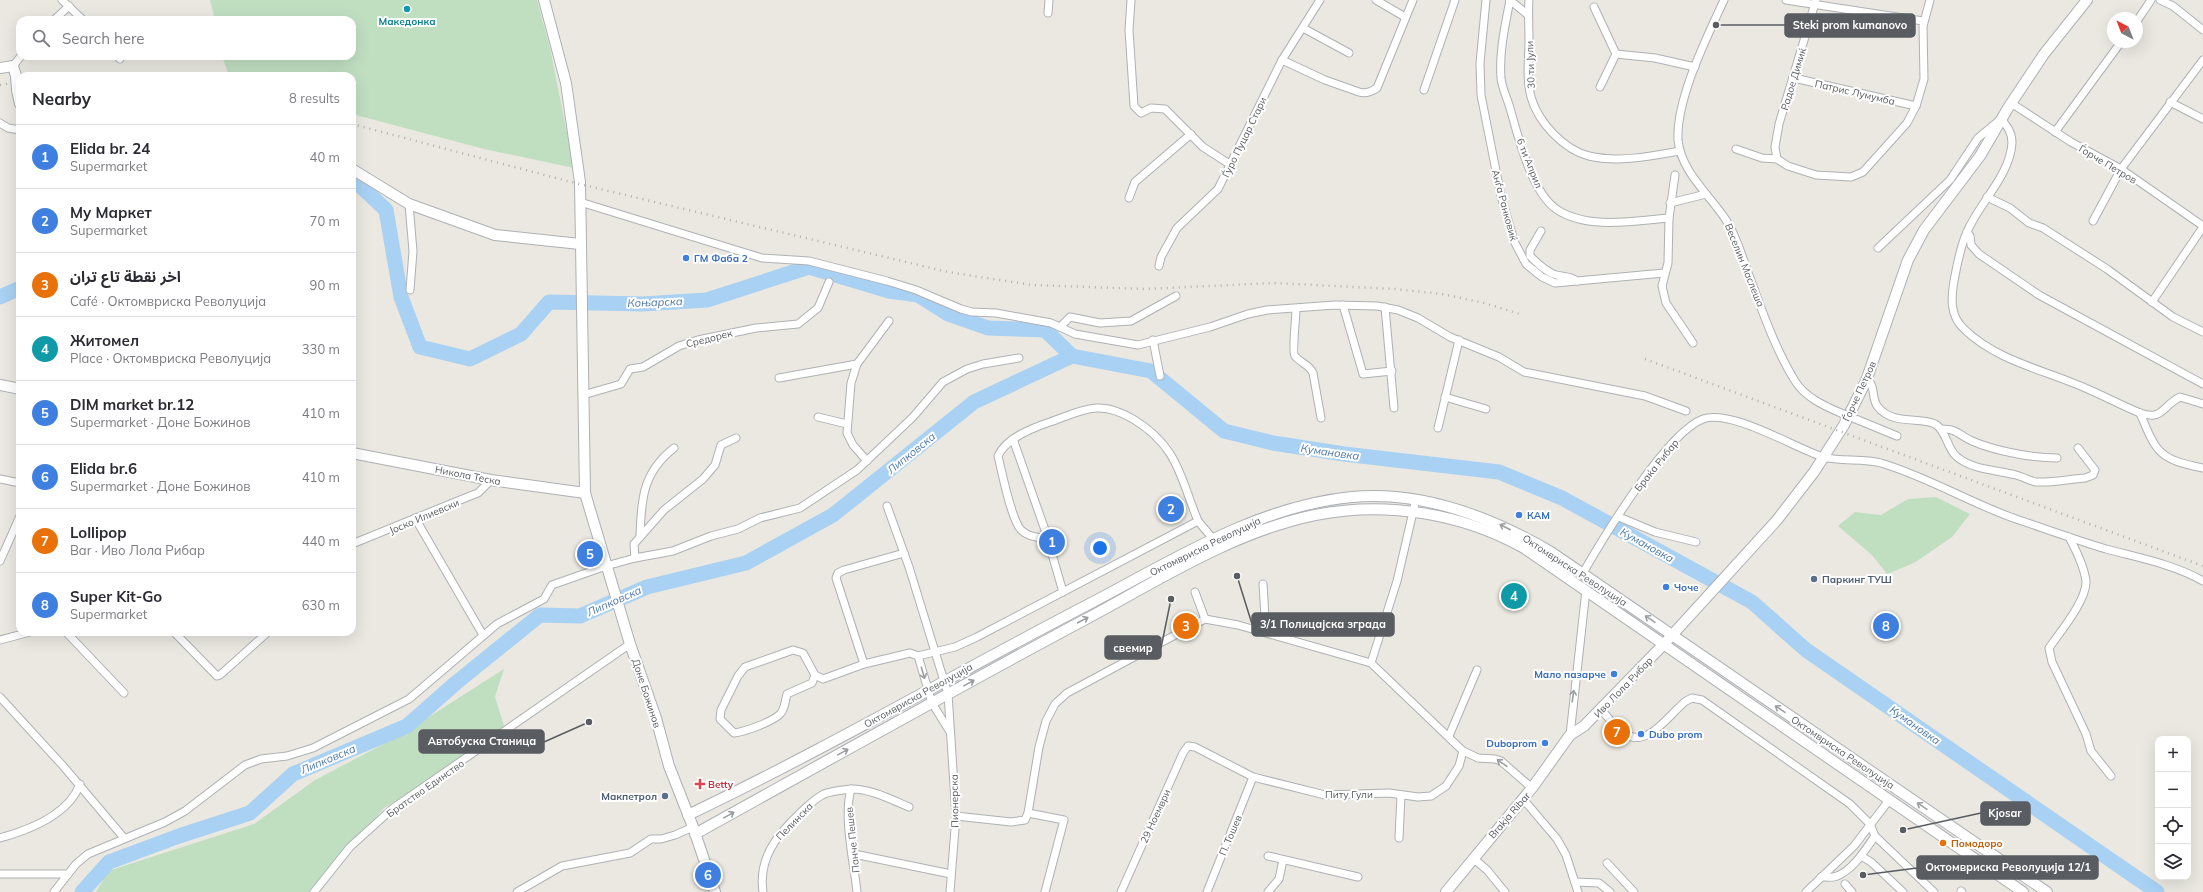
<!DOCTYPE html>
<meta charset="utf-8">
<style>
body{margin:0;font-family:Mulish,"Noto Sans Arabic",sans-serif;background:#f2f2f3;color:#2b2b33}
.controls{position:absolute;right:12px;bottom:12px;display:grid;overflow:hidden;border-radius:8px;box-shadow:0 4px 16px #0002}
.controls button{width:36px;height:36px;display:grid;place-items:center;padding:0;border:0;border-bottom:1px solid #e1e1e2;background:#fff;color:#2b2b33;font:20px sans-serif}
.compass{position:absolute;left:2107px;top:12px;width:36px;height:36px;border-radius:50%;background:#fff;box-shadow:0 4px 16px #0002;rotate:318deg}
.you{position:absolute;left:1100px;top:548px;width:14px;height:14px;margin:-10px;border:3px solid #fff;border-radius:50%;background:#1a73e8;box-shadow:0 0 0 6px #1a73e833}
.badge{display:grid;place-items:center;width:26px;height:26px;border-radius:50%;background:#b45309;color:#fff;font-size:13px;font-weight:700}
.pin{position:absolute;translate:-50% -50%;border:2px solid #fff;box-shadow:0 1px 4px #0006}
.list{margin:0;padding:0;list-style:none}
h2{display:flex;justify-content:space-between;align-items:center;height:52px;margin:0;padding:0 16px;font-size:17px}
h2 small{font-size:13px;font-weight:400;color:#7c7c81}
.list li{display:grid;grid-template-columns:26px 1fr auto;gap:12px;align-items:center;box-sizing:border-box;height:64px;padding:0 16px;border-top:1px solid #e1e1e2}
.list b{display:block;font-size:15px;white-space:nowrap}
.list p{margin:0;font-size:13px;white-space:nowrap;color:#7c7c81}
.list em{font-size:13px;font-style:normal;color:#7c7c81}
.icon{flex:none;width:22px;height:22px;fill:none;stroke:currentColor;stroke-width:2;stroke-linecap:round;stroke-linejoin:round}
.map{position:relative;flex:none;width:2203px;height:892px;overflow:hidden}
.search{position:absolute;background:#fff;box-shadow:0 4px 16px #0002;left:16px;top:16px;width:340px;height:44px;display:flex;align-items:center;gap:10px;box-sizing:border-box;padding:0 14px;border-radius:12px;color:#7c7c81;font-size:15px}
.panel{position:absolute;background:#fff;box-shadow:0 4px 16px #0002;left:16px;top:72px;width:340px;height:564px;border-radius:12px}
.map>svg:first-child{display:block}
.green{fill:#c0dfc1}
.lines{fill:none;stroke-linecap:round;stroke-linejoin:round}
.river{stroke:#a8d1f3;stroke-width:15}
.street-casing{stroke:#aeb1b5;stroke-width:9}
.secondary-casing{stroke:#adb0b5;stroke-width:12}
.street{stroke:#fff;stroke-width:7}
.secondary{stroke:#fff;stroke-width:10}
.rail{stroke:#afb0b0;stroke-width:2.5;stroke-dasharray:1 5;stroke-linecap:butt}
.street-bridge-casing{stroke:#aeb1b5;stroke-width:9;stroke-linecap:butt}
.secondary-bridge-casing{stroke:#adb0b5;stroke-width:12;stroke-linecap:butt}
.street-bridge{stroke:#fff;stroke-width:7}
.secondary-bridge{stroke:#fff;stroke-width:10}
.oneway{stroke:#9b9da0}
.culture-dot{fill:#0f9aa8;stroke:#fff;stroke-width:1.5}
.shop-dot{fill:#3f7fe0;stroke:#fff;stroke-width:1.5}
.service-dot{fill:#5c6f8a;stroke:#fff;stroke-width:1.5}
.health-dot{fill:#e0444e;stroke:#fff;stroke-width:1.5}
.food-dot{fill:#e8710a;stroke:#fff;stroke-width:1.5}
.labels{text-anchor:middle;stroke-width:4;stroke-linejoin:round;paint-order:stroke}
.culture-label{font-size:10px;font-weight:bold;fill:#0d838f;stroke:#fff}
.street-label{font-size:10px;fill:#595c60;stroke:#fff}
.shop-label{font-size:10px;font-weight:bold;fill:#366cbe;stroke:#fff;text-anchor:start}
.service-label{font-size:10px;font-weight:bold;fill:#4e5e75;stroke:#fff;text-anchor:start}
.health-label{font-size:10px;font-weight:bold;fill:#be3a42;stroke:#fff;text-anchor:start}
.food-label{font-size:10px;font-weight:bold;fill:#c56008;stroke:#fff;text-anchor:start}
.water-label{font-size:11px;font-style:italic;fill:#4c78aa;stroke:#fff}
.leader{fill:none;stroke:#595c60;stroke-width:1.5}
.callout-dot{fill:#595c60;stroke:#fff;stroke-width:1.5}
.callout{fill:#595c60;stroke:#595c60;stroke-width:1.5}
.callout-label{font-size:11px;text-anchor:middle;font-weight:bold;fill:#fff}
</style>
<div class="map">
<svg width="2203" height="892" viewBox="0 0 2203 892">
<rect width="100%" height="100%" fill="#eae8e1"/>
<g class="green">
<polygon points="210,0 537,0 550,48 574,168 484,149 352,114 352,76 229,76 222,56 352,56 352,20 215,20"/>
<polygon points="1936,497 1970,514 1952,537 1914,563 1887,574 1872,555 1838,526 1855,512 1881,515 1908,499"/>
<polygon points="504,669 495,697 506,732 384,808 313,892 96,892 108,871 254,824 315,780 399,736"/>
</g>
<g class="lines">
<g class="river">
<polyline points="352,178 386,210 401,297 420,347 470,359 521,334 549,302 643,304 707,300 809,267 889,291 918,295 948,314 988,328 1045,330 1072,356"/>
<polyline points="0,297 20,288"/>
<polyline points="1072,356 1151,371 1224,431 1273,443 1344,454 1499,472 1562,498 1752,602 1806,650 2157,892"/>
<polyline points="82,892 109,862 179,836 250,813 293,774 407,726 457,682 540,615 580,616 647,587 746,563 833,515 974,402 1072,356"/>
</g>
<g class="street-casing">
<g id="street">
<polyline points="62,0 83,20"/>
<polyline points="1131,0 1129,30 1134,106 1141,113 1151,108 1165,109 1203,147 1231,165"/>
<polyline points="1376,0 1405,17"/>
<polyline points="1486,0 1480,63 1481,95 1501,196 1514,241 1526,264 1542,277 1555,283 1664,273"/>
<path d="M1510,0C1505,26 1499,52 1501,78C1502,88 1507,98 1510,108C1518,136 1531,191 1556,209C1587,230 1634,221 1669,218"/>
<polyline points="1510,0 1528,15"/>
<path d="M1529,0C1528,13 1529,26 1529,40C1529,58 1526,79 1531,97C1538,122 1564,150 1589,156C1618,163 1651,156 1680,151"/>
<path d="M1724,0C1707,37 1676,99 1678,140C1681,172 1710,195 1726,220C1736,235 1741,253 1747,270C1761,307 1774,347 1795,381C1805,397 1824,406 1841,413"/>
<polyline points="1786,0 1923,21"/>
<polyline points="2160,0 2173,6 2203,30"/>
<polyline points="1594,7 1616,54"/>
<polyline points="1048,13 1049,0"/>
<polyline points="54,20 69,6"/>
<polyline points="2137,21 2151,0"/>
<polyline points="1303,28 1349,53"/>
<polyline points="117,56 120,59"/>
<path d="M1282,60L1325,80L1359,92C1365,94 1371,92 1377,88L1413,0"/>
<polyline points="13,66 21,56"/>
<polyline points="1794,78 1916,106"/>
<polyline points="1600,87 1616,54 1655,58 1695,67"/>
<polyline points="1424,90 1455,0"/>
<polyline points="2170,102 2203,119"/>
<polyline points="2011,103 2071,142 2121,169 2203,226"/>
<polyline points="0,123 8,128 20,130"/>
<polyline points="2055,132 2121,42"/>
<polyline points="1736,149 1762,158 1777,159 1788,166 1816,175 1851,177 1863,172 1907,123 1916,106 1924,79 1923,26 1930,0"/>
<polyline points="1777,159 1775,147 1779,124 1816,0"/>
<polyline points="1675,175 1669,218 1668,263 1662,286 1666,303 1693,343"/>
<polyline points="1987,197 2010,208 2029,223 2043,228 2107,269 2173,317 2203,332"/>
<polyline points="1129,198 1135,182 1191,134"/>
<polyline points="580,202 762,258 809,261 887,281 916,290 961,309 972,312 996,313 1051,323 1075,334 1138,345 1210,327 1248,314 1267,310 1335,305 1377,306 1398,310 1418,318 1450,337 1499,357 1524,372 1645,396 1686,411"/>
<polyline points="1670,203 1706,194"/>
<polyline points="409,204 413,251 410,290"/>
<polyline points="2093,221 2121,169 2203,60"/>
<path d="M1541,231L1530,250V256C1537,263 1546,272 1556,275C1564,277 1570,276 1577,281"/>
<polyline points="1967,232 1970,236 1971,245 1979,254 2039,295 2203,384"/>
<path d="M1878,248L1950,180L1978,138L2001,119C2008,127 2012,133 2012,143C2010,176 1979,203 1967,232C1960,247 1957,265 1954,281C1951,299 1950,316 1964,329C1993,357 2032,367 2068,381C2093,390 2116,403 2140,413C2163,421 2162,406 2180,397L2203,404"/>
<polyline points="1159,266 1161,257 1177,228 1218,189 1282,60 1320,0"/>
<polyline points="2152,302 2203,227"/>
<polyline points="1343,305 1363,374 1392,371"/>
<polyline points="1385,307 1394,408"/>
<path d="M1296,309C1296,317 1292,353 1295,356C1300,363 1309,364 1313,373L1321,418"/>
<polyline points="1060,327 1070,317 1100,323 1131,321 1176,296"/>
<polyline points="1153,340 1160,376"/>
<polyline points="779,378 857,364"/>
<path d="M1866,381L1871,384C1875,392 1872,400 1878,407C1892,425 1920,417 1935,424C1946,430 1947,448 1956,456C1971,470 1998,470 2016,475C2023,477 2030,481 2036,482C2052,483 2069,479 2085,478L2093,475L2095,470L2078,448"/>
<polyline points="583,395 621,384 630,369 643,367 679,346 698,340 756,328 798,324 818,308 829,282"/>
<polyline points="1445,397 1486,409"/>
<path d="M2140,413C2157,454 2159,459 2203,468"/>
<polyline points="818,417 847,424"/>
<polyline points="1858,420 1897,436"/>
<polyline points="1438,428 1459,340"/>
<path d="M1941,429C1959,429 1958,435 1972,441C1995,451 2032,458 2057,458"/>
<polyline points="1013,439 1045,530 1063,592"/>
<polyline points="867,461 853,445 847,433 851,383 857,364 889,321"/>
<polyline points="0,479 20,483"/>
<polyline points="887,506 909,567 948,694 956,816 950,892"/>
<polyline points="1619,517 1655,532 1696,542"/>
<polyline points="415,518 483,635"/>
<path d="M640,537C641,499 643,472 674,448"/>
<path d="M2069,537C2076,550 2084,566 2086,581C2087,600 2060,632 2049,648L2052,662L2086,734L2091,751L2111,776"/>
<path d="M1047,538C1038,538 1028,537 1021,530C1011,519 1002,472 998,456C1006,438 1032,428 1050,422C1065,417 1081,409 1096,408C1109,407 1123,413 1133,419C1178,446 1180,477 1198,521"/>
<polyline points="352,544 470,496 478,493 491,480"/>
<polyline points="904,553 844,570 838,573 836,578 864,664 910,653 918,656 932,703 950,732"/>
<polyline points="635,558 634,544 664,510 703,479 715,465 721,445 736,438"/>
<polyline points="0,561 20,516"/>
<path d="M1583,573C1603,538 1667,432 1703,419C1731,409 1793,447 1823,457C1841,462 1862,458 1881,463C1928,477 1970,503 2016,519C2046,529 2076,540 2106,549C2139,558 2173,564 2203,581"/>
<polyline points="1263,584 1266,633"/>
<polyline points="1195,592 1205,619"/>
<polyline points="66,632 124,693"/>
<polyline points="174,632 217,676 220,675 268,632"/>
<polyline points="0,640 30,632"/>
<polyline points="918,656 955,647 977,637 1198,521 1214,540"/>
<polyline points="1371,663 1397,581 1416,499"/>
<path d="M815,675L812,683L787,694C785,701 785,708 781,713C775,721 744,732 734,733L720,719L721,710L738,676L745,667L793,650L803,653L815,675L823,679L864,664"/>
<polyline points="0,697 64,767 124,838"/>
<path d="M1601,710C1609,718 1616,728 1625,734C1648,749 1670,713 1686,701L1692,698L1702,700L1850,804L1870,824L1875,836L1934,892"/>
<polyline points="1570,735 1586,590"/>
<polyline points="1449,736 1477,670"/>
<path d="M851,789C843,817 854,863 857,892"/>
<polyline points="1523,799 1557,839 1566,855 1578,892"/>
<polyline points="956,816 1011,822 1025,820 1028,813"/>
<path d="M0,838C29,830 69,814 80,784"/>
<polyline points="1399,838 1401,795"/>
<polyline points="854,854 951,874"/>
<polyline points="1268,856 1358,877"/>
<polyline points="1861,856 1871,862 1903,892"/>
<polyline points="1473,858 1487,870 1505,892"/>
<polyline points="1607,863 1634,892"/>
<polyline points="0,874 68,874"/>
<path d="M1821,877C1826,877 1833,878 1837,876C1854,869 1865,850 1875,836"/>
<polyline points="1575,882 1599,883 1610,892"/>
<polyline points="1845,884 1852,892"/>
<polyline points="1961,891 1962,892"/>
<polyline points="54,892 76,864 88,854 165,822 185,811 245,765 261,759 287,756 313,748 409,699 497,624 544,599 552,585 606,566 635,558 673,551 711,536 738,529 760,518 800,508 857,470 913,417 943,382 967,369 983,364 1019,358"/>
<polyline points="314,892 350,847 392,809 630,644"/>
<polyline points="517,892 562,866 630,853 651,839 661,839 675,835 693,827"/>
<path d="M763,892C758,858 777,835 800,813C808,806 814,799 824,794C831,791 843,790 851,789C871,789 890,799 909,807"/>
<polyline points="1045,892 1064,820 1028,813 1039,747 1046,721 1055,704 1067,693 1205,619 1238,625 1371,663 1463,751 1478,758 1495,759 1501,761 1532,788"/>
<polyline points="1121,892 1183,753 1188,746 1195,747 1253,777 1325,795 1389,793 1418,797 1431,796 1446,786 1459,766 1463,751"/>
<polyline points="1207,892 1253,777"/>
<polyline points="1268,892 1279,879 1283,860"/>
<polyline points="1806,892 1854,846 1890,799"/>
</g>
</g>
<g class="secondary-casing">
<g id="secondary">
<polyline points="544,0 566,83 580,182 585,493 630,644 656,718 669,766 693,827 715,892"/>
<polyline points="0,68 13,66 16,76"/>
<polyline points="17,90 20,104"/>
<polyline points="352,169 409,204 495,235 580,244"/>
<polyline points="0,385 20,389"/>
<polyline points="352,453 491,480 585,493"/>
<path d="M688,815C826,749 958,672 1093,602C1175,559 1258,506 1352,497C1423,490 1491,517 1551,552L2047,892"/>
<path d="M695,834C825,762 955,689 1086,619C1159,580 1233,532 1315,515C1386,501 1461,513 1524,548L2023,892"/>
<polyline points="1446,892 1532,788 1570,735 1584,726 1664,644 1777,520 1814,472 1844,425 1866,381 1908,260 1924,230 1980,156 2008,108 2044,54 2087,0"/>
</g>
</g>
<use href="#street" class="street"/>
<use href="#secondary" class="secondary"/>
<g class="rail">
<polyline points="0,85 20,82"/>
<polyline points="352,124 571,182 948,272 1032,285 1145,289 1274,283 1395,289 1442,294 1484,303 1523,315"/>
<polyline points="1645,359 2203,566"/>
</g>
<g class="street-bridge-casing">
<polyline id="street-bridge" points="1841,413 1858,420"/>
</g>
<g class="secondary-bridge-casing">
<polyline id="secondary-bridge" points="16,76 17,90"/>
</g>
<use href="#street-bridge" class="street-bridge"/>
<use href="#secondary-bridge" class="secondary-bridge"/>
</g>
<defs><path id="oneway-shaft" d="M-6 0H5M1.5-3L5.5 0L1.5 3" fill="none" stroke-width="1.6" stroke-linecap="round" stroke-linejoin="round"/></defs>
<g class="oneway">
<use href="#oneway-shaft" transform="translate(1505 527) rotate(-153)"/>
<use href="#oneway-shaft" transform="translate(1650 619) rotate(-146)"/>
<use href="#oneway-shaft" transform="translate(1083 620) rotate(-28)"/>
<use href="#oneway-shaft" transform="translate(923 673) rotate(74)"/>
<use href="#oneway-shaft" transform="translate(969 683) rotate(-29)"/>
<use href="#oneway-shaft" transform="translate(1573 696) rotate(-82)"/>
<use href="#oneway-shaft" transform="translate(1780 709) rotate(-146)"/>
<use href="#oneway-shaft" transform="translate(843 752) rotate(-29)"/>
<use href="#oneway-shaft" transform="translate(1502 763) rotate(-145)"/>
<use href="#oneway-shaft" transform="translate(1922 806) rotate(-146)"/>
<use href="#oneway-shaft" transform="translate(729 815) rotate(-29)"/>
</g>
<circle class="culture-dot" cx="407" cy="9" r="4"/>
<g class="shop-dot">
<circle cx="686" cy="258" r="4"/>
<circle cx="1519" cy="515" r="4"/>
<circle cx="1666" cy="587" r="4"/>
<circle cx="1614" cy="674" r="4"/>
<circle cx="1641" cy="734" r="4"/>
<circle cx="1545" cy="743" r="4"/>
</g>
<g class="service-dot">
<circle cx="1814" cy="579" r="4"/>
<circle cx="665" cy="796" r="4"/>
</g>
<path class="health-dot" d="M698 778h4v4h4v4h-4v4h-4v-4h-4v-4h4z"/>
<circle class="food-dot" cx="1943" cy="843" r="4"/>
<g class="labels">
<g class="culture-label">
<text x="407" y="25">Македонка</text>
</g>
<g class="street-label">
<text transform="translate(1530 65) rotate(-92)" y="4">30 ти Јули</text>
<text transform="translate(1793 79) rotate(-73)" y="4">Радое Димиќ</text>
<text transform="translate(1855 92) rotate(13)" y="4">Патрис Лумумба</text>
<text transform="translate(1244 137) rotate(-64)" y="4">Ѓуро Пуцар Стари</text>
<text transform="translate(1530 163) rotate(68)" y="4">6 ти Април</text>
<text transform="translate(2108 164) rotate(31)" y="4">Ѓорче Петров</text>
<text transform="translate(1505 205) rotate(75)" y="4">Анѓа Ранковиќ</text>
<text transform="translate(1745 265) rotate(68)" y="4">Веселин Маслеша</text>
<text transform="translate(709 338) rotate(-14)" y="4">Средорек</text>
<text transform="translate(1859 391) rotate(-65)" y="4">Ѓорче Петров</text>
<text transform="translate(1656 465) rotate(-51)" y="4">Браќа Рибар</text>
<text transform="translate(468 475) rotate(11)" y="4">Никола Теска</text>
<text transform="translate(424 516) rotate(-23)" y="4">Јоско Илиевски</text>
<text transform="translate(1205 546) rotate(-26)" y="4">Октомвриска Револуција</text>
<text transform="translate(1575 570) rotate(33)" y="4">Октомвриска Револуција</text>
<text transform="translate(1623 687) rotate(-46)" y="4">Иво Лола Рибар</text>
<text transform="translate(647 693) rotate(72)" y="4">Доне Божинов</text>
<text transform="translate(918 695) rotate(-29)" y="4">Октомвриска Револуција</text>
<text transform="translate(1843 752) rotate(34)" y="4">Октомвриска Револуција</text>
<text transform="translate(425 788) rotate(-35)" y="4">Братство Единство</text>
<text x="1349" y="798">Питу Гули</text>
<text transform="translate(954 801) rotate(-91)" y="4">Пионерска</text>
<text transform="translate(1509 815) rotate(-49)" y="4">Brakja Ribar</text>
<text transform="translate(1155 816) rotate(-65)" y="4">29 Ноември</text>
<text transform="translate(794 821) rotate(-46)" y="4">Пелинска</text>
<text transform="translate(1230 835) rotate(-67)" y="4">П. Тошев</text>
<text transform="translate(852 840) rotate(-96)" y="4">Панче Пешев</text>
</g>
<g class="shop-label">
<text x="694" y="262">ГМ Фаба 2</text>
<text x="1527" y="519">КАМ</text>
<text x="1674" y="591">Чоче</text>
<text x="1606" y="678" text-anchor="end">Мало пазарче</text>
<text x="1649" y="738">Dubo prom</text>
<text x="1537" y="747" text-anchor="end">Duboprom</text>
</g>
<g class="service-label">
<text x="1822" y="583">Паркинг ТУШ</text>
<text x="657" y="800" text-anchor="end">Макпетрол</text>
</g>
<g class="health-label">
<text x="708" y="788">Betty</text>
</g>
<g class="food-label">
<text x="1951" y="847">Помодоро</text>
</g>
<g class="water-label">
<text transform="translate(655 302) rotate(-2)" y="4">Коњарска</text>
<text transform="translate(1330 452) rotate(8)" y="4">Кумановка</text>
<text transform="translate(911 453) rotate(-39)" y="4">Липковска</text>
<text transform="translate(1647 545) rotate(29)" y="4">Кумановка</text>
<text transform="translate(614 601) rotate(-24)" y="4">Липковска</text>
<text transform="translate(1915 725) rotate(35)" y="4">Кумановка</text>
<text transform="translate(328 759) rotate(-23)" y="4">Липковска</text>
</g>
</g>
<path class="leader" d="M1716 25L1785 25M1237 576L1252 624M1171 599L1161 648M589 722L544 742M1903 830L1981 813M1863 875L1917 868"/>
<g class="callout-dot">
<circle cx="1716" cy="25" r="4"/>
<circle cx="1237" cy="576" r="4"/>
<circle cx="1171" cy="599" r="4"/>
<circle cx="589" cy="722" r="4"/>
<circle cx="1903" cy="830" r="4"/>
<circle cx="1863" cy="875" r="4"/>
</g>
<g class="callout">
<rect x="1785" y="14" width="130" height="23" rx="4"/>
<rect x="1252" y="613" width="142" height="23" rx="4"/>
<rect x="1105" y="636" width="56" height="23" rx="4"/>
<rect x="419" y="730" width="125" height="23" rx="4"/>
<rect x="1981" y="802" width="49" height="23" rx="4"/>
<rect x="1917" y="856" width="181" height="23" rx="4"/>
</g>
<g class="callout-label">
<text x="1850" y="29">Steki prom kumanovo</text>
<text x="1323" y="628">3/1 Полицајска зграда</text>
<text x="1133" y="652">свемир</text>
<text x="482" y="745">Автобуска Станица</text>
<text x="2005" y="817">Kjosar</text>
<text x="2008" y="871">Октомвриска Револуција 12/1</text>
</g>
</svg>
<div class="controls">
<button>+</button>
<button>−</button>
<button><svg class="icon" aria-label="locate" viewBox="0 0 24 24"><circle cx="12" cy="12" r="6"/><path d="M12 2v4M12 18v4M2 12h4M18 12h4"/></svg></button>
<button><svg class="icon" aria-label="layers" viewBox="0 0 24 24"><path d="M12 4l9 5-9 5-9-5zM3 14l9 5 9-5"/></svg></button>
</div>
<svg class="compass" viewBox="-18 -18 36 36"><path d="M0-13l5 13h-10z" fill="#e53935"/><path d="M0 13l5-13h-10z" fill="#7c7c81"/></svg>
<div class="you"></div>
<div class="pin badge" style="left:1052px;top:542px;background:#3f7fe0">1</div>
<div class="pin badge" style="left:1171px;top:509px;background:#3f7fe0">2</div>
<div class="pin badge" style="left:1186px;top:626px;background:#e8710a">3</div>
<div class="pin badge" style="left:1514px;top:596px;background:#0f9aa8">4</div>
<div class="pin badge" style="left:590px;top:554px;background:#3f7fe0">5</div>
<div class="pin badge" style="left:708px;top:875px;background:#3f7fe0">6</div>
<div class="pin badge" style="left:1617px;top:732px;background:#e8710a">7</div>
<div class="pin badge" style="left:1886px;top:626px;background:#3f7fe0">8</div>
<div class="search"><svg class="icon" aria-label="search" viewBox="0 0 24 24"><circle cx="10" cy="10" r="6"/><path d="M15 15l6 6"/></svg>Search here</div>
<section class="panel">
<h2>Nearby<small>8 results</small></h2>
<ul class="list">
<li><span class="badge" style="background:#3f7fe0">1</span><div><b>Elida br. 24</b><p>Supermarket</p></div><em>40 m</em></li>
<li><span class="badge" style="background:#3f7fe0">2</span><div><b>Му Маркет</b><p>Supermarket</p></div><em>70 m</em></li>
<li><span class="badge" style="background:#e8710a">3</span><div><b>اخر نقطة تاع تران</b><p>Café · Октомвриска Револуција</p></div><em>90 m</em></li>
<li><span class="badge" style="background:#0f9aa8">4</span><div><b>Житомел</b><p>Place · Октомвриска Револуција</p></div><em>330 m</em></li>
<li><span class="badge" style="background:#3f7fe0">5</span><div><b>DIM market br.12</b><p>Supermarket · Доне Божинов</p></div><em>410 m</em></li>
<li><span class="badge" style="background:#3f7fe0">6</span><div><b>Elida br.6</b><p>Supermarket · Доне Божинов</p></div><em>410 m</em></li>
<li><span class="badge" style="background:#e8710a">7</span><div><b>Lollipop</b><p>Bar · Иво Лола Рибар</p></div><em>440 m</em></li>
<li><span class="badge" style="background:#3f7fe0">8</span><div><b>Super Kit-Go</b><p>Supermarket</p></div><em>630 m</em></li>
</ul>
</section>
</div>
